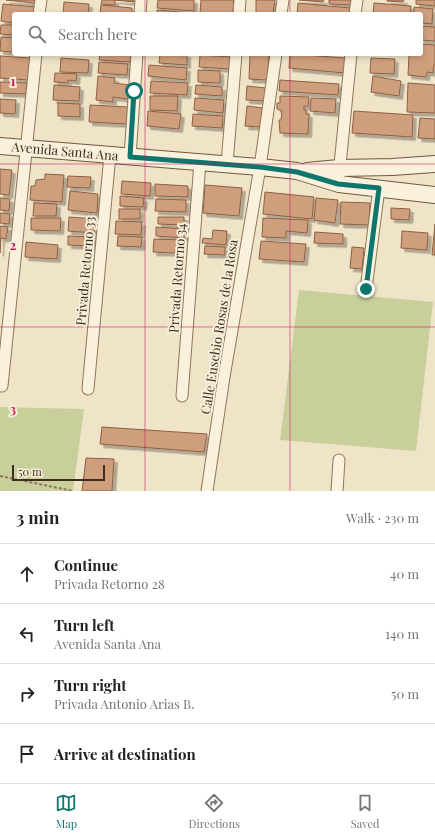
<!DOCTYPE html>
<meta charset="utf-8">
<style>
body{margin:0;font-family:"Playfair Display",serif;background:#f6f6f6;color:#222}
.scale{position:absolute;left:12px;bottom:10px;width:93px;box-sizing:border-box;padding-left:4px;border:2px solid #3d2e20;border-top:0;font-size:11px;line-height:14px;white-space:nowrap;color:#3d2e20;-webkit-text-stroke:3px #f7eed8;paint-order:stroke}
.stop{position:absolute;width:12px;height:12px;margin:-9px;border:3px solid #0f766e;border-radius:50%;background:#fff}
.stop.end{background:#0f766e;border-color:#fff;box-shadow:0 1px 4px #0008}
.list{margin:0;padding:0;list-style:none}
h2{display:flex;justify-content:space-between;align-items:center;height:52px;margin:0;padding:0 16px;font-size:17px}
h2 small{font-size:13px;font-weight:400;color:#767676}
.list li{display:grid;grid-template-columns:26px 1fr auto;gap:12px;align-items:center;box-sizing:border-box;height:60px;padding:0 16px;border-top:1px solid #e0e0e0}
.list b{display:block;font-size:15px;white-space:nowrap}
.list p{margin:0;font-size:13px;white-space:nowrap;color:#767676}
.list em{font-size:13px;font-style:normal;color:#767676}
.icon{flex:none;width:22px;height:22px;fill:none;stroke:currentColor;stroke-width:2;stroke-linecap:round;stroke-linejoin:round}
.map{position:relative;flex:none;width:435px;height:491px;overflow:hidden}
.search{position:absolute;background:#fff;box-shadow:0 2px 6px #0003;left:12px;right:12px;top:12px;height:44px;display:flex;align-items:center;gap:10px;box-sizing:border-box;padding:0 14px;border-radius:4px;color:#767676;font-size:15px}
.sheet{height:292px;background:#fff}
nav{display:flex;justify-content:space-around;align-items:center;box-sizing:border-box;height:56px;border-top:1px solid #e0e0e0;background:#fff;font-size:11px;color:#767676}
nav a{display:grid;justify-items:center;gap:2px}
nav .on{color:#0f766e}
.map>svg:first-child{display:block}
.green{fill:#c9cf9b}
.building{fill:#cf9f7d;stroke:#8d5f41;filter:url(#shadow)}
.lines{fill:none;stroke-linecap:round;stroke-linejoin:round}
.street-casing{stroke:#8d765c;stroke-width:13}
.secondary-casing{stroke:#6f573f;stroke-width:18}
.path{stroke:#8d765c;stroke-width:2;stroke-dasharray:3 2;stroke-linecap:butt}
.street{stroke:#faf1dc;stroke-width:11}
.secondary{stroke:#faf1dc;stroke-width:16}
.route{stroke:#0f766e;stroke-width:5}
.grid{fill:none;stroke:#c2185b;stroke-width:1;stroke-opacity:0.55}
.labels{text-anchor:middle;stroke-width:4;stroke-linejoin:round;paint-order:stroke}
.street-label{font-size:13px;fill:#3d2e20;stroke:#f7eed8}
.grid-label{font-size:13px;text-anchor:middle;font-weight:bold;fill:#c2185b;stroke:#f7eed8;stroke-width:4;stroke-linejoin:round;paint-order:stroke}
</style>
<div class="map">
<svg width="435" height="491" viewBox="0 0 435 491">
<defs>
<filter id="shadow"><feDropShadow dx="3.5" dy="3.5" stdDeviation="0" flood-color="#0004"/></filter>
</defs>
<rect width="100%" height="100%" fill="#f0e4c8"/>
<g class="green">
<polygon points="299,290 433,302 416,451 280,440"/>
<polygon points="0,407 84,409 73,491 0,491"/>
</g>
<g class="building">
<polygon points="6,0 35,0 35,3"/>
<polygon points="102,0 134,0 134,2 115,0 115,5 101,4"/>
<polygon points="158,0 194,0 194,11 157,8"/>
<polygon points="201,0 234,0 233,14 200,13"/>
<polygon points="256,0 275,0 273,14 256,14"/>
<polygon points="299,0 324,0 323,2"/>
<polygon points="329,0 351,0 351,5 329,4"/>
<polygon points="387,0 404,0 403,2 387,1"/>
<polygon points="416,0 435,0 435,6 416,4"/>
<polygon points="64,2 89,4 88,14 63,14"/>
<polygon points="298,3 350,8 350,14 297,14"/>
<polygon points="374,3 411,6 410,14 373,14"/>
<polygon points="3,4 35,7 34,14 14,14 14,23 1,21"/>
<polygon points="101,5 132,8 132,14 100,14"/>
<polygon points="414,7 433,9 432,24 421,23 421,14 414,14"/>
<polygon points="157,10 192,13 192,14 157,14"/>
<polygon points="1,25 14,25 14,35 0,34"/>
<polygon points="421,26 435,27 435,41 421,40"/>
<polygon points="1,37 14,38 14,52 0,51"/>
<polygon points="421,44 435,45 435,65 434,65 433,73 427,72 426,77 408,75 409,55 421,54"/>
<polygon points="100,54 131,54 130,62 99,60"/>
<polygon points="160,54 187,54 187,65 159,63"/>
<polygon points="250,54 269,54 267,80 249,79"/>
<polygon points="290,54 346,58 345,73 289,68"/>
<polygon points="200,55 231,57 230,69 199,67"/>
<polygon points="0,56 30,58 28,80 0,78"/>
<polygon points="61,58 89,60 88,73 60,72"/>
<polygon points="371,58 395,59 394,74 370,73"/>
<polygon points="99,62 128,64 127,75 98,73"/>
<polygon points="149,65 187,68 186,80 148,76"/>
<polygon points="198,70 220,71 220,83 198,82"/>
<polygon points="55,73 77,74 76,81 68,80 68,83 54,82"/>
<polygon points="98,76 115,78 114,83 129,85 128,99 113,97 113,102 96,100"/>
<polygon points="373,76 401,81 399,96 371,92"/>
<polygon points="280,80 339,84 338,95 279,91"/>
<polygon points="151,81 188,83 187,95 150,93"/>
<polygon points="0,82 27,83 26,94 0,93"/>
<polygon points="408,83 435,85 435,113 407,112"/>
<polygon points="54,85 80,87 79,101 53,100"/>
<polygon points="196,85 222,87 222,96 195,94"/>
<polygon points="247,86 266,88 265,101 246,100"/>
<polygon points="150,96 178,96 177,111 150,110"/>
<polygon points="280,96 309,97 308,106 304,106 304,110 306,110 306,114 309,114 308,134 280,133 279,120 281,120 282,111 277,109 277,103 280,103"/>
<polygon points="195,98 224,100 223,113 194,110"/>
<polygon points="311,98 336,99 335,113 310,111"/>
<polygon points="0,99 16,100 15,114 0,113"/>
<polygon points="58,103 80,104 80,117 58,116"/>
<polygon points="90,105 128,107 127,124 89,122"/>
<polygon points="247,106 263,108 261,127 245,126"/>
<polygon points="148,111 181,114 179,129 147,126"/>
<polygon points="354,111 413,115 412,137 352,133"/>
<polygon points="193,114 223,116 222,128 192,126"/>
<polygon points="420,118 435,119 435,139 418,138"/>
<polygon points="0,169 12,170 9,195 0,194"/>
<polygon points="45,174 64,175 62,202 30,200 31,186 35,186 36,180 45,179"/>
<polygon points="68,176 91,177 90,188 67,187"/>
<polygon points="122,181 151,183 150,196 121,194"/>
<polygon points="155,184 188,186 188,197 155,196"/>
<polygon points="205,185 242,188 239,216 203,213"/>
<polygon points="70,191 98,194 97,213 68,210"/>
<polygon points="265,192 314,197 312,219 263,214"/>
<polygon points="120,196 144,198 143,207 120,206"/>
<polygon points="0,198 10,199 9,211 0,210"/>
<polygon points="316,198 338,200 335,223 314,220"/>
<polygon points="156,199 186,200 186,212 155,211"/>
<polygon points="341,202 370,203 369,225 340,224"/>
<polygon points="34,203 57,204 56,216 33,216"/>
<polygon points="391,208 410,209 409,220 391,219"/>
<rect x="119" y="209" width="21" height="10"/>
<polygon points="0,213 10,214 9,224 0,223"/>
<polygon points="69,217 95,219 94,233 68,231"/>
<polygon points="158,217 184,217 184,225 158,224"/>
<polygon points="31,218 61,218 60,231 31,230"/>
<polygon points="263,218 308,220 307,233 286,231 286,238 262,237"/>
<polygon points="116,221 142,222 141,235 115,234"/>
<polygon points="435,224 435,255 432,255"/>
<polygon points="0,226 8,227 6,239 1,238 0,253"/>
<polygon points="156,227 185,229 185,238 156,236"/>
<polygon points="213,230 227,231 226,245 202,243 203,238 212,239"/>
<polygon points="402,231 428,233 427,250 401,248"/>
<polygon points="315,232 343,234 343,244 314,243"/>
<polygon points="68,236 95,237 94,246 68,245"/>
<polygon points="118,236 142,237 141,247 117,246"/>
<polygon points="154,239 182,240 182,250 175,250 175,253 153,252"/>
<polygon points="261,241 306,244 304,262 259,259"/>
<polygon points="26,242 58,245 57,259 25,257"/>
<polygon points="205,246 225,247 225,255 204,254"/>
<polygon points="352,247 364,248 362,269 350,268"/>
<polygon points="102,427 207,434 204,452 100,444"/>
<polygon points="86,458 114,459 112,491 82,491"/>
</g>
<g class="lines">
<g class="street-casing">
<g id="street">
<polyline points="39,14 41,0"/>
<polyline points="140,14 141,0"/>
<polyline points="239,14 240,0"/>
<polyline points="281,14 283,0"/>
<polyline points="355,14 357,0"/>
<polyline points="130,157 137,54"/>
<polyline points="227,164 236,54"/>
<polyline points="339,175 351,54"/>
<polyline points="366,289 379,188"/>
<polyline points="2,386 36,54"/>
<polyline points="88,389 110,155"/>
<polyline points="182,396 200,162"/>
<polyline points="207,491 224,377 260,167 276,54"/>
<polyline points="337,491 339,460"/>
</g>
</g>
<g class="secondary-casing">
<g id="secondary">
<polyline points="0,146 260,167 297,171 339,184 435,195"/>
<polyline points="307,171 339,168 392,167 435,164"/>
</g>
</g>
<polyline class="path" points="0,476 73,491"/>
<use href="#street" class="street"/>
<use href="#secondary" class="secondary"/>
</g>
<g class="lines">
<polyline class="route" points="134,91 130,157 260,167 297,172 338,184 379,188 366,289"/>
</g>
<path class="grid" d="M145,0V14M290,0V14M145,54V491M290,54V491M0,164H435M0,327H435"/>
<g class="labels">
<g class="street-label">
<text transform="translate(65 151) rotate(5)" y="5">Avenida Santa Ana</text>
<text transform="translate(85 271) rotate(-85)" y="5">Privada Retorno 33</text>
<text transform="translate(177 278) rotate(-86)" y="5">Privada Retorno 34</text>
<text transform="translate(219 327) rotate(-81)" y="5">Calle Eusebio Rosas de la Rosa</text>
</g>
</g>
<g class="grid-label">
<text x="13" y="86">1</text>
<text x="13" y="250">2</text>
<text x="13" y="414">3</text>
</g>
</svg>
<div class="scale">50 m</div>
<div class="stop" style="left:134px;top:91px"></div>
<div class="stop end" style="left:366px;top:289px"></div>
<div class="search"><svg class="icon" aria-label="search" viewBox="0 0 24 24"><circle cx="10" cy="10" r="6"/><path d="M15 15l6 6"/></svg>Search here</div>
</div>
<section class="sheet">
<h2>3 min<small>Walk · 230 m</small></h2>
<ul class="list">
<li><svg class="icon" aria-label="ahead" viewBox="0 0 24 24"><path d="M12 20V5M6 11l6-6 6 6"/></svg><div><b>Continue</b><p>Privada Retorno 28</p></div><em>40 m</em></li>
<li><svg class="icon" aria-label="left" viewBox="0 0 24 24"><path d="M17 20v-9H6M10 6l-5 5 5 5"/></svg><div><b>Turn left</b><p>Avenida Santa Ana</p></div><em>140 m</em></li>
<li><svg class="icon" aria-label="right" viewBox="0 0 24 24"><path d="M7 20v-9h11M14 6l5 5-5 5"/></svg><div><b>Turn right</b><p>Privada Antonio Arias B.</p></div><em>50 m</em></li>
<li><svg class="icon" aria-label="arrive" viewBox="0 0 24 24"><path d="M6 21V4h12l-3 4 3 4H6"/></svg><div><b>Arrive at destination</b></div></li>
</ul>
</section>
<nav>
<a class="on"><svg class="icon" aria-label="map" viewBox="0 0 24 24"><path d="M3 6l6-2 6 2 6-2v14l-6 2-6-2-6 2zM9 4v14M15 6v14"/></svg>Map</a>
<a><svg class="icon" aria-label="directions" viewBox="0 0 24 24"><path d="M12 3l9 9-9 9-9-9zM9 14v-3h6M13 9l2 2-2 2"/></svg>Directions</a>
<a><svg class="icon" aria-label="saved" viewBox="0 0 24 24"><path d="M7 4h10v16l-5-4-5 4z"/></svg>Saved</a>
</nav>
